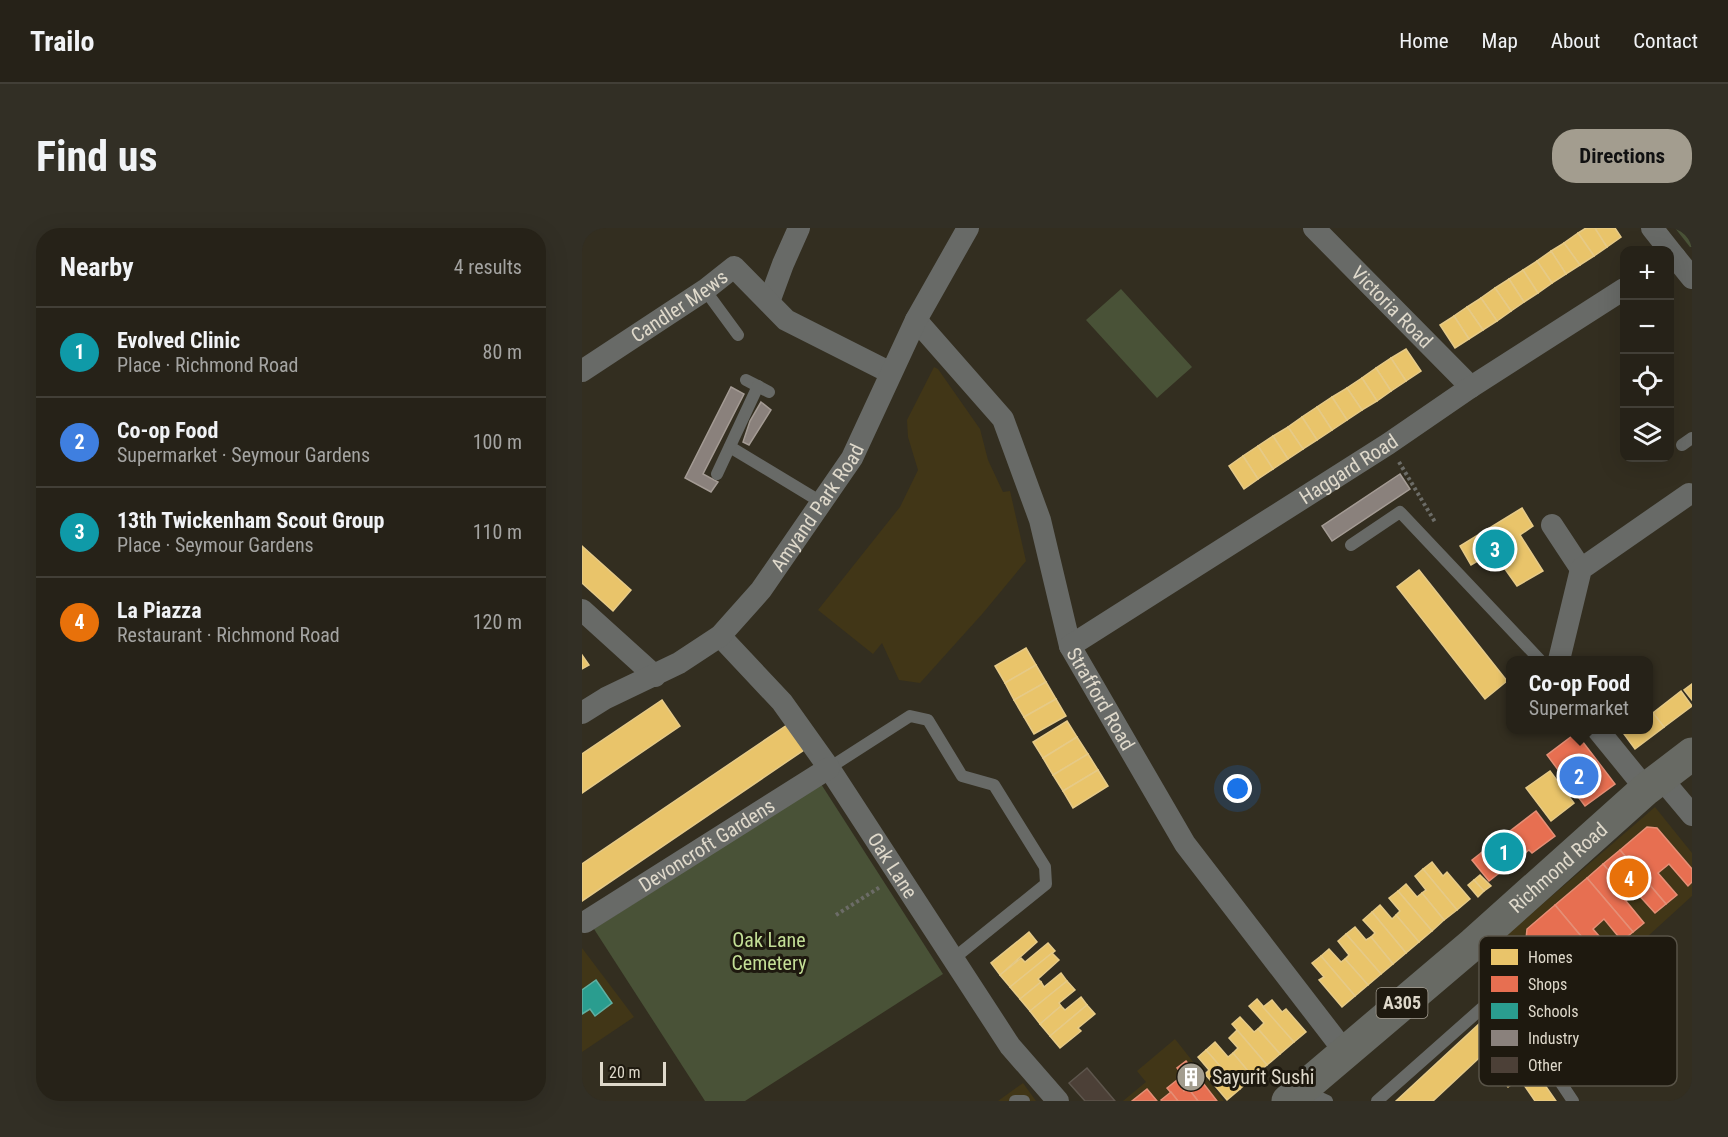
<!DOCTYPE html>
<meta charset="utf-8">
<style>
body{margin:0;font-family:"Roboto Condensed",sans-serif;background:#322f25;color:#f1f3f6}
.controls{position:absolute;right:18px;top:18px;display:grid;overflow:hidden;border-radius:12px;box-shadow:0 6px 24px #0002}
.controls button{width:54px;height:54px;display:grid;place-items:center;padding:0;border:0;border-bottom:2px solid #423f37;background:#262218;color:#f1f3f6;font:30px sans-serif}
.scale{position:absolute;left:18px;bottom:15px;width:66px;box-sizing:border-box;padding-left:6px;border:3px solid #dfd9cb;border-top:0;font-size:16px;line-height:21px;white-space:nowrap;color:#dfd9cb;-webkit-text-stroke:4px #1e190f;paint-order:stroke}
.you{position:absolute;left:656px;top:561px;width:21px;height:21px;margin:-15px;border:4px solid #fff;border-radius:50%;background:#1a73e8;box-shadow:0 0 0 9px #1a73e833}
.badge{display:grid;place-items:center;width:39px;height:39px;border-radius:50%;background:#a39d8f;color:#fff;font-size:20px;font-weight:700}
.pin{position:absolute;translate:-50% -50%;border:3px solid #fff;box-shadow:0 2px 6px #0006}
.popup{position:absolute;left:924px;top:428px;width:147px;height:78px;box-sizing:border-box;display:grid;place-content:center;border-radius:12px;background:#262218;filter:drop-shadow(0 2px 4px #0005);font-size:20px;white-space:nowrap;color:#a4a4a2}
.popup b{font-size:22px;color:#f1f3f6}
.popup::after{content:'';position:absolute;left:50%;top:100%;margin-left:-12px;border:12px solid transparent;border-top-color:#262218}
.list{margin:0;padding:0;list-style:none}
h2{display:flex;justify-content:space-between;align-items:center;height:78px;margin:0;padding:0 24px;font-size:26px}
h2 small{font-size:20px;font-weight:400;color:#a4a4a2}
.list li{display:grid;grid-template-columns:39px 1fr auto;gap:18px;align-items:center;box-sizing:border-box;height:90px;padding:0 24px;border-top:2px solid #423f37}
.list b{display:block;font-size:22px;white-space:nowrap}
.list p{margin:0;font-size:20px;white-space:nowrap;color:#a4a4a2}
.list em{font-size:20px;font-style:normal;color:#a4a4a2}
.icon{flex:none;width:33px;height:33px;fill:none;stroke:currentColor;stroke-width:2;stroke-linecap:round;stroke-linejoin:round}
.map{position:relative;flex:none;width:1110px;height:873px;overflow:hidden;border-radius:24px}
header{display:flex;align-items:center;gap:36px;box-sizing:border-box;height:84px;padding:0 30px;background:#262218;border-bottom:2px solid #423f37}
header strong{font-size:28px}
nav{display:flex;gap:33px;margin-inline-start:auto;font-size:21px}
.intro{display:flex;align-items:center;justify-content:space-between;box-sizing:border-box;height:144px;padding:0 36px}
h1{margin:0;font-size:42px}
.button{padding:15px 27px;border-radius:24px;background:#a39d8f;color:#111;font-size:21px;font-weight:700}
main{display:flex;gap:36px;padding:0 36px}
aside{flex:1;background:#262218;border-radius:24px;box-shadow:0 6px 24px #0002}
.map>svg:first-child{display:block}
.built{fill:#413617}
.green{fill:#495237}
.homes{fill:#e9c46a;stroke:#e6ca87;stroke-width:1.5}
.shops{fill:#e76f51;stroke:#e58f76;stroke-width:1.5}
.schools{fill:#2a9d8f;stroke:#60afa1;stroke-width:1.5}
.industry{fill:#8a817c;stroke:#a49b94;stroke-width:1.5}
.building{fill:#4c4037;stroke:#5e564d;stroke-width:1.5}
.lines{fill:none;stroke-linecap:round;stroke-linejoin:round}
.path{stroke:#6c6c67;stroke-width:4;stroke-dasharray:3 3;stroke-linecap:butt}
.lane{stroke:#686a67;stroke-width:12}
.street{stroke:#686a67;stroke-width:22}
.primary{stroke:#686a64;stroke-width:33}
.labels{text-anchor:middle;stroke-width:6;stroke-linejoin:round;paint-order:stroke}
.shield{fill:#1e190f;stroke:#a59f93;stroke-width:1.5}
.shield-label{font-size:18px;font-weight:bold;fill:#dfd9cb}
.street-label{font-size:20px;fill:#dfd9cb;stroke:#1e190f}
.park-label{font-size:20px;fill:#c3de96;stroke:#1e190f}
.poi-label{font-size:20px;fill:#dfd9cb;stroke:#1e190f;text-anchor:start}
.key{fill:#1e190f;stroke:#585347;stroke-width:1.5}
.key-label{font-size:16px;fill:#dfd9cb}
</style>
<header>
<strong>Trailo</strong>
<nav><a>Home</a><a>Map</a><a>About</a><a>Contact</a></nav>
</header>
<div class="intro"><h1>Find us</h1><a class="button">Directions</a></div>
<main>
<aside>
<h2>Nearby<small>4 results</small></h2>
<ul class="list">
<li><span class="badge" style="background:#0f9aa8">1</span><div><b>Evolved Clinic</b><p>Place · Richmond Road</p></div><em>80 m</em></li>
<li><span class="badge" style="background:#3f7fe0">2</span><div><b>Co-op Food</b><p>Supermarket · Seymour Gardens</p></div><em>100 m</em></li>
<li><span class="badge" style="background:#0f9aa8">3</span><div><b>13th Twickenham Scout Group</b><p>Place · Seymour Gardens</p></div><em>110 m</em></li>
<li><span class="badge" style="background:#e8710a">4</span><div><b>La Piazza</b><p>Restaurant · Richmond Road</p></div><em>120 m</em></li>
</ul>
</aside>
<div class="map">
<svg width="1110" height="873" viewBox="0 0 1110 873">
<rect width="100%" height="100%" fill="#332e20"/>
<g class="built">
<polygon points="352,139 356,141 398,201 406,232 421,264 428,263 444,333 401,385 338,455 317,452 300,415 291,426 236,382 318,279 336,242 326,209 325,192"/>
<polygon points="1073,579 1110,625 1110,668 964,801 906,723"/>
<polygon points="0,720 52,789 0,824"/>
<polygon points="593,811 642,873 541,873 564,854 555,843"/>
<polygon points="441,855 454,873 416,873"/>
</g>
<g class="green">
<polygon points="1093,0 1110,0 1110,19 1108,19"/>
<polygon points="539,61 610,139 575,170 504,92"/>
<polygon points="239,556 361,746 163,873 123,873 12,701"/>
</g>
<g class="homes">
<polygon points="1004,0 1013,0 1025,19 1012,28 996,5"/>
<polygon points="1013,0 1033,0 1039,9 1025,19"/>
<polygon points="996,5 1012,28 998,37 982,15"/>
<polygon points="982,15 998,37 984,46 969,23"/>
<polygon points="969,23 984,46 970,55 955,33"/>
<polygon points="955,33 970,55 956,65 941,42"/>
<polygon points="941,42 956,65 942,74 927,51"/>
<polygon points="927,51 942,74 929,83 913,60"/>
<polygon points="913,60 929,83 915,93 899,70"/>
<polygon points="899,70 915,93 901,102 885,79"/>
<polygon points="885,79 901,102 887,111 872,88"/>
<polygon points="872,88 887,111 873,120 858,97"/>
<polygon points="824,121 839,143 824,153 809,130"/>
<polygon points="809,130 824,153 809,163 794,140"/>
<polygon points="794,140 809,163 795,173 780,150"/>
<polygon points="780,150 795,173 780,182 765,160"/>
<polygon points="765,160 780,182 765,192 750,169"/>
<polygon points="750,169 765,192 750,202 735,179"/>
<polygon points="735,179 750,202 735,212 720,189"/>
<polygon points="720,189 735,212 721,221 706,199"/>
<polygon points="706,199 721,221 706,231 691,208"/>
<polygon points="691,208 706,231 691,241 676,218"/>
<polygon points="676,218 691,241 676,251 661,228"/>
<polygon points="661,228 676,251 662,261 647,238"/>
<polygon points="940,280 951,298 938,307 961,343 935,358 911,324 889,337 878,318"/>
<polygon points="0,318 49,362 31,383 0,355"/>
<polygon points="837,342 925,453 903,471 815,359"/>
<polygon points="444,420 454,437 423,455 413,438"/>
<polygon points="0,427 7,437 0,441"/>
<polygon points="454,437 464,454 432,472 423,455"/>
<polygon points="464,454 474,471 442,489 432,472"/>
<polygon points="1110,456 1110,472 1102,462"/>
<polygon points="1099,463 1110,478 1082,499 1071,485"/>
<polygon points="474,471 484,488 452,506 442,489"/>
<polygon points="80,472 98,498 0,565 0,526"/>
<polygon points="1071,485 1082,499 1053,521 1042,506 1049,502 1066,502 1066,488"/>
<polygon points="485,493 495,509 461,530 451,514"/>
<polygon points="208,495 225,520 0,673 0,636"/>
<polygon points="495,509 506,526 471,547 461,530"/>
<polygon points="506,526 516,542 481,563 471,547"/>
<polygon points="516,542 526,558 491,580 481,563"/>
<polygon points="968,543 992,575 969,593 944,560"/>
<polygon points="850,634 861,648 865,644 888,671 875,682 841,641"/>
<polygon points="841,641 875,682 862,692 840,665 844,662 833,648"/>
<polygon points="898,647 909,658 902,663 892,652"/>
<polygon points="892,652 902,663 896,669 886,657"/>
<polygon points="824,656 835,669 840,665 862,692 850,703 816,663"/>
<polygon points="816,663 850,703 837,714 814,687 818,683 807,670"/>
<polygon points="798,677 810,691 814,687 837,714 824,725 790,684"/>
<polygon points="790,684 824,725 811,736 789,709 793,705 781,692"/>
<polygon points="773,699 784,712 789,709 811,736 799,746 764,706"/>
<polygon points="447,704 455,714 418,747 409,735"/>
<polygon points="764,706 799,746 786,757 763,731 767,727 756,713"/>
<polygon points="466,715 473,723 428,759 418,747 439,730 443,734"/>
<polygon points="747,721 759,734 763,731 786,757 773,768 739,728"/>
<polygon points="470,725 477,732 456,751 459,754 438,771 428,759"/>
<polygon points="739,728 773,768 760,779 737,752 742,749 730,735"/>
<polygon points="479,745 485,753 448,783 438,771 459,754 462,759"/>
<polygon points="485,753 493,762 477,775 479,778 458,796 448,783"/>
<polygon points="499,769 505,777 468,808 458,796 479,778 483,782"/>
<polygon points="926,769 943,787 851,873 814,873"/>
<polygon points="675,771 712,814 698,826 676,801 682,795 667,778"/>
<polygon points="690,772 700,784 704,781 724,804 712,814 681,779"/>
<polygon points="505,777 513,786 496,800 499,803 478,820 468,808"/>
<polygon points="658,789 672,804 676,801 698,826 685,837 650,796"/>
<polygon points="987,789 1012,819 992,835 967,805"/>
<polygon points="655,802 685,837 671,849 651,825 656,820 647,810"/>
<polygon points="633,814 646,829 651,825 671,849 658,861 624,822"/>
<polygon points="624,822 658,861 645,872 623,846 627,842 616,829"/>
<polygon points="941,822 960,848 958,850 974,873 953,873 938,851 926,859 913,842"/>
</g>
<g class="shops">
<polygon points="994,505 1033,556 1003,578 965,527"/>
<polygon points="954,583 973,608 950,625 947,622 935,631 919,610"/>
<polygon points="1065,599 1075,600 1110,641 1110,654 1106,658 1087,636 1076,645 1095,667 1084,676 1038,622"/>
<polygon points="919,610 935,631 926,638 909,617"/>
<polygon points="909,617 926,638 916,646 899,625"/>
<polygon points="1038,622 1084,676 1073,685 1054,664 1049,668 1021,636"/>
<polygon points="899,625 916,646 907,653 890,632"/>
<polygon points="1021,636 1049,668 1044,673 1062,695 1051,704 1005,650"/>
<polygon points="1005,650 1051,704 1040,713 1022,691 1011,701 1029,722 1019,732 973,677"/>
<polygon points="973,677 1019,732 1008,741 989,719 978,728 997,750 986,759 944,711 945,701"/>
<polygon points="956,752 971,770 955,784 939,766"/>
<polygon points="604,833 635,873 616,873 606,860 609,858 595,840"/>
<polygon points="595,852 602,863 606,860 616,873 596,873 585,860"/>
<polygon points="565,861 575,873 550,873"/>
<polygon points="589,864 596,873 580,873 579,872"/>
</g>
<polygon class="schools" points="14,752 30,775 13,788 8,781 0,786 0,762"/>
<g class="industry">
<polygon points="149,159 162,166 121,246 136,254 129,264 103,250"/>
<polygon points="179,174 189,182 167,217 161,214 168,193"/>
<polygon points="818,246 828,261 750,313 740,298"/>
</g>
<polygon class="building" points="505,840 533,873 503,873 487,855"/>
<g class="lines">
<g class="path">
<polyline points="817,234 853,294"/>
<polyline points="254,687 298,659"/>
</g>
<g class="lane">
<polyline points="123,62 156,107"/>
<polyline points="164,152 187,164"/>
<polyline points="1100,217 1110,210"/>
<polyline points="148,219 239,274"/>
<polyline points="135,246 176,158"/>
<polyline points="769,317 818,284 958,432"/>
<polyline points="247,540 328,488 346,492 380,548 412,557 463,639 464,656 371,731"/>
<polyline points="892,717 918,746 969,817 959,825 991,873"/>
<polyline points="723,863 745,873"/>
<polyline points="433,873 442,873"/>
<polyline points="795,873 918,764 918,746"/>
</g>
<g class="street">
<path id="s1" d="M732,0L889,159"/>
<polyline points="1070,0 1093,29 1088,32"/>
<polyline points="1093,29 1110,50"/>
<polyline points="187,74 201,36 217,0"/>
<path id="s2" d="M334,92L421,191L458,292L488,418L603,616L763,824"/>
<path id="s3" d="M0,143L123,62L152,39L204,92L309,145"/>
<polyline points="970,297 999,341"/>
<polyline points="0,382 73,448"/>
<path id="s4" d="M138,408L200,474L247,540L428,818L476,873"/>
<path id="s5" d="M488,418L806,216L889,159L1042,61"/>
<polyline points="977,432 999,341 1107,266"/>
<path id="s6" d="M0,485L24,470L97,435L138,408L179,362L270,230L334,92L386,0"/>
<polyline points="1016,502 1064,561"/>
<polyline points="1079,550 1110,587"/>
<path id="s7" d="M3,694L247,540"/>
</g>
<path class="primary" id="s8" d="M706,873L891,716L1064,561L1110,526"/>
</g>
<defs>
<g id="building-disc" transform="scale(1.5)"><circle r="9.5" fill="#a39d8f" stroke="#1e190f"/><path d="M-4-6H4V6H1V3H-1V6H-4ZM-2.5-4.3h1.7v1.8h-1.7ZM.8-4.3h1.7v1.8H.8ZM-2.5-1h1.7V.8h-1.7ZM.8-1h1.7V.8H.8Z" fill="#fff"/></g>
</defs>
<g fill-rule="evenodd">
<use href="#building-disc" x="609" y="849"/>
</g>
<g class="labels">
<rect class="shield" x="794.5" y="760" width="51" height="30" rx="4.5"/>
<g class="shield-label">
<text x="820" y="781">A305</text>
</g>
<g class="street-label">
<text dy="7" stroke="none"><textPath href="#s3" startOffset="117">Candler Mews</textPath></text>
<text dy="7" stroke="none"><textPath href="#s1" startOffset="111">Victoria Road</textPath></text>
<text dy="7" stroke="none"><textPath href="#s5" startOffset="330">Haggard Road</textPath></text>
<text dy="7" stroke="none"><textPath href="#s6" startOffset="320">Amyand Park Road</textPath></text>
<text dy="7" stroke="none"><textPath href="#s2" startOffset="430">Strafford Road</textPath></text>
<text dy="7" stroke="none"><textPath href="#s7" startOffset="144">Devoncroft Gardens</textPath></text>
<text dy="7" stroke="none"><textPath href="#s4" startOffset="288">Oak Lane</textPath></text>
<text dy="7" stroke="none"><textPath href="#s8" startOffset="357">Richmond Road</textPath></text>
</g>
<g class="park-label">
<text x="187" y="719">Oak Lane<tspan x="187" dy="23">Cemetery</tspan></text>
</g>
<g class="poi-label">
<text x="630" y="856">Sayurit Sushi</text>
</g>
</g>
<rect x="897" y="708" width="198" height="150" rx="9" class="key"/>
<rect x="909" y="721" width="27" height="16" fill="#e9c46a"/>
<rect x="909" y="748" width="27" height="16" fill="#e76f51"/>
<rect x="909" y="775" width="27" height="16" fill="#2a9d8f"/>
<rect x="909" y="802" width="27" height="16" fill="#8a817c"/>
<rect x="909" y="829" width="27" height="16" fill="#4c4037"/>
<g class="key-label">
<text x="946" y="735">Homes</text>
<text x="946" y="762">Shops</text>
<text x="946" y="789">Schools</text>
<text x="946" y="816">Industry</text>
<text x="946" y="843">Other</text>
</g>
</svg>
<div class="controls">
<button>+</button>
<button>−</button>
<button><svg class="icon" aria-label="locate" viewBox="0 0 24 24"><circle cx="12" cy="12" r="6"/><path d="M12 2v4M12 18v4M2 12h4M18 12h4"/></svg></button>
<button><svg class="icon" aria-label="layers" viewBox="0 0 24 24"><path d="M12 4l9 5-9 5-9-5zM3 14l9 5 9-5"/></svg></button>
</div>
<div class="scale">20 m</div>
<div class="you"></div>
<div class="pin badge" style="left:922px;top:624px;background:#0f9aa8">1</div>
<div class="pin badge" style="left:997px;top:548px;background:#3f7fe0">2</div>
<div class="popup"><b>Co-op Food</b>Supermarket</div>
<div class="pin badge" style="left:913px;top:321px;background:#0f9aa8">3</div>
<div class="pin badge" style="left:1047px;top:650px;background:#e8710a">4</div>
</div>
</main>
